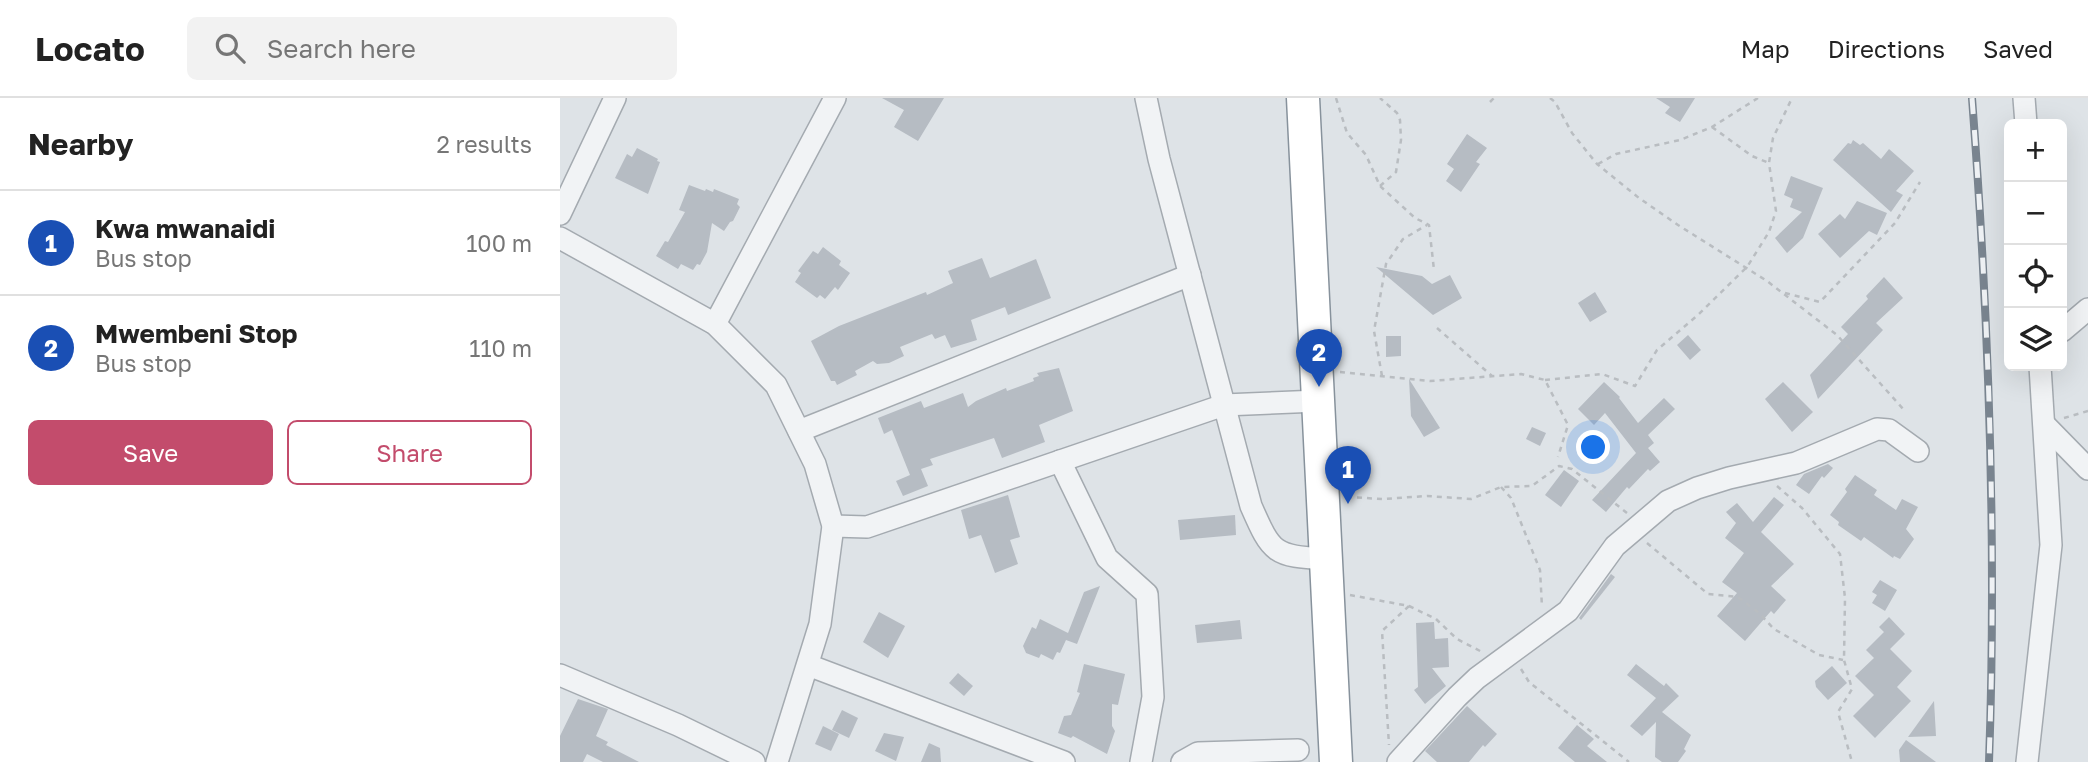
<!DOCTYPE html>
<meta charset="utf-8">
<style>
body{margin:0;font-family:"Golos Text",sans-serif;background:#f2f2f2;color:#222}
.controls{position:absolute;right:21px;top:21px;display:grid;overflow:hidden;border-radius:10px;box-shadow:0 7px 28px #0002}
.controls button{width:63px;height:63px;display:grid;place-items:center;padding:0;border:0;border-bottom:2px solid #e0e0e0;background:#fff;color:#222;font:35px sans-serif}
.you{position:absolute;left:1034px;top:350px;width:24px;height:24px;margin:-18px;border:5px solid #fff;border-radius:50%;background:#1a73e8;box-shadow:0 0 0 10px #1a73e833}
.badge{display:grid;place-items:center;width:46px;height:46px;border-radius:50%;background:#c34c6c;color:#fff;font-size:23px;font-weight:700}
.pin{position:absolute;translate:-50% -58px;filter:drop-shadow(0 2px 4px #0008)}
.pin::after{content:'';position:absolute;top:37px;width:24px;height:21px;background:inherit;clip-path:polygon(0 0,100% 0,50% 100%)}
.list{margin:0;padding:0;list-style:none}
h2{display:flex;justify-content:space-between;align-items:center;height:91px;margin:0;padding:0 28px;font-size:30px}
h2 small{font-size:23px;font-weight:400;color:#767676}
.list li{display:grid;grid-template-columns:46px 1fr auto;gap:21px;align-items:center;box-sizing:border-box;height:105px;padding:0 28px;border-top:2px solid #e0e0e0}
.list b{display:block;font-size:26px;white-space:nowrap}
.list p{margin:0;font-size:23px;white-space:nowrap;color:#767676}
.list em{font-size:23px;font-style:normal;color:#767676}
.actions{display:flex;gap:14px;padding:21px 28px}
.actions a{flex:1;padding:16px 0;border:2px solid #c34c6c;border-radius:10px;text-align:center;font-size:24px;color:#c34c6c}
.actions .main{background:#c34c6c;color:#fff}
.icon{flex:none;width:38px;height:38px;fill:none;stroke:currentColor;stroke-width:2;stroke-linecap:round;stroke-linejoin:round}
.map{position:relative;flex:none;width:1528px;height:664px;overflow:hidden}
header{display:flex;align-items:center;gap:42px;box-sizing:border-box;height:98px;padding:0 35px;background:#fff;border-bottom:2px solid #e0e0e0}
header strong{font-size:33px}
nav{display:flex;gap:38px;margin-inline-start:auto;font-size:24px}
.search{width:490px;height:63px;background:#f2f2f2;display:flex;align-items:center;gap:18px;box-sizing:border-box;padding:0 24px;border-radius:10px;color:#767676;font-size:26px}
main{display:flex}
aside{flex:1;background:#fff}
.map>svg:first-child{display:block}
.building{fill:#b6bcc3}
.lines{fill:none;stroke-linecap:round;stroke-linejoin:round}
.minor-casing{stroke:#a4aab0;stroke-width:24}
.highway-casing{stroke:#87929c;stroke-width:35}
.path{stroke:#b9bdc1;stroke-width:2.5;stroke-dasharray:5 5;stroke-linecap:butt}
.minor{stroke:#f1f3f5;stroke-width:21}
.highway{stroke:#fff;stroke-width:32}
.rail-casing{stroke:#79848f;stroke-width:8}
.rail{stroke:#eef1f4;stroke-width:5;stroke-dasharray:16;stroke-linecap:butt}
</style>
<header>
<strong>Locato</strong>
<div class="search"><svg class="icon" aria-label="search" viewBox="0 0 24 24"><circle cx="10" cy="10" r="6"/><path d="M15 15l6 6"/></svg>Search here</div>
<nav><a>Map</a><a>Directions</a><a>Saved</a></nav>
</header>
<main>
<aside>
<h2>Nearby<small>2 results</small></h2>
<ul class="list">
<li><span class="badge" style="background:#1a4fb4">1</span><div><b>Kwa mwanaidi</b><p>Bus stop</p></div><em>100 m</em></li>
<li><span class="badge" style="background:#1a4fb4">2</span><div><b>Mwembeni Stop</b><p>Bus stop</p></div><em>110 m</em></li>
</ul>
<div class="actions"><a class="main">Save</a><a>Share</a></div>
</aside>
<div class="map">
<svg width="1528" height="664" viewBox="0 0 1528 664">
<rect width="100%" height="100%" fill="#dee3e7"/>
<g class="building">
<polygon points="322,0 384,0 358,43 334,29 344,12"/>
<polygon points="1096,0 1135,0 1120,24 1105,15 1110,9"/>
<polygon points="907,36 927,50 916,64 920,66 901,94 886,83 894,71 887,66"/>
<polygon points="1293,42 1300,47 1303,45 1321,61 1329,51 1354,73 1336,93 1343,97 1331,114 1273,62 1288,45 1291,46"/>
<polygon points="77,50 98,61 97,63 100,64 88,96 55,80 67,56 72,59"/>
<polygon points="1231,78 1263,90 1243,140 1227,155 1215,140 1242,114 1230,109 1233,101 1224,97"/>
<polygon points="129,87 145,93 146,91 153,94 154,91 179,101 177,106 180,109 173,123 170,124 164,133 152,125 147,154 140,167 137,166 133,172 121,166 118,171 96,158 105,143 108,144 125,114 119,112"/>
<polygon points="1297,103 1327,115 1317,137 1309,133 1280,160 1258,136 1280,116 1285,121"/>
<polygon points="263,149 281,163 279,167 290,175 278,192 275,189 265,201 260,197 257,200 235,184 241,175 238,173 253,153 258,156"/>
<polygon points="422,160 430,180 476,161 491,200 448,217 445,209 411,222 417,242 391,250 385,237 375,241 372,236 340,249 344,258 329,265 317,266 313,263 295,273 297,277 277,287 275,283 271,283 251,243 279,228 366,194 367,197 393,185 388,173"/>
<polygon points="816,169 862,178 872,186 890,177 902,200 873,217"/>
<polygon points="1324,179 1343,200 1316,225 1323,232 1258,301 1250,277 1288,236 1281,229 1308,201 1306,198"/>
<polygon points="1035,194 1047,214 1030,224 1018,205"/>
<polygon points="1128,237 1141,252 1130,262 1117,247"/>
<polygon points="826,238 841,238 841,258 826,259"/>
<polygon points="499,270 513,313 479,327 485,344 442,360 434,340 370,361 373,367 361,371 368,388 343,398 336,383 350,377 332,332 324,336 318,320 361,303 364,310 403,295 408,309 416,303 446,290 447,293 474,283 473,280 479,278 477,275"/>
<polygon points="849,281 880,330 864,339 851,318"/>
<polygon points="1044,284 1060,299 1059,300 1078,325 1104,300 1115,311 1088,337 1094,345 1088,350 1100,364 1090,373 1088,371 1069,391 1067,389 1046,414 1032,402 1076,355 1045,315 1034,327 1018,311"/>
<polygon points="1223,284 1253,314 1232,334 1205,301"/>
<polygon points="972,329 986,335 980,348 966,341"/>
<polygon points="1268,366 1273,370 1264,380 1262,378 1249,396 1236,387 1244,376"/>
<polygon points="1004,372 1019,383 1001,409 985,397"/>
<polygon points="1295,377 1317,392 1314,397 1336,412 1342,401 1358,409 1346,431 1354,441 1340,461 1334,458 1333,460 1304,439 1301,443 1278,427 1279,424 1270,417 1287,394 1285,391"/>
<polygon points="448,397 460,439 450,442 458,466 435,475 421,437 409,441 401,412"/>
<polygon points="1214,399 1224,407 1201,434 1234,466 1211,488 1226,502 1214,516 1211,513 1185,543 1157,518 1177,495 1162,484 1184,455 1165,440 1176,425 1166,414 1177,405 1193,424"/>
<polygon points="675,417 676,437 620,442 618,422"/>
<polygon points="1051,476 1055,479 1021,522 1019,520"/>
<polygon points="1320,482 1337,492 1325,513 1312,505 1317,497 1312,494"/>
<polygon points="540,488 517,546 506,542 500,555 497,554 493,562 481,556 479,560 466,555 463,548 472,529 476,531 480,521 508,535 524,494"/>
<polygon points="319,514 345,528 328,560 303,544"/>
<polygon points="1329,519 1345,536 1330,551 1352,573 1337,589 1351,603 1315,640 1293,618 1314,597 1295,578 1314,560 1306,552 1324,534 1319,529"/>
<polygon points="680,522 682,541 637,545 635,527"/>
<polygon points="874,524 875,541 888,540 889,569 872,570 886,588 865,606 854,592 858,589 856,525"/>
<polygon points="524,566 565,576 558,607 552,606 552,628 555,633 547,656 513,638 511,640 498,635 504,618 511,617 520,595 517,594"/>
<polygon points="1076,566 1104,588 1106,585 1119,598 1102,614 1131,637 1124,651 1126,653 1118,664 1102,664 1095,659 1096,624 1082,638 1070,628 1096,600 1067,577"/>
<polygon points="1272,568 1287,585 1268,602 1256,589 1255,583"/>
<polygon points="398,575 413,588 404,598 389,585"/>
<polygon points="18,601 48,611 36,638 48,644 46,647 79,664 43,664 27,656 23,664 0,664 0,638"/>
<polygon points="1374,603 1376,638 1348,639"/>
<polygon points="907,608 937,636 925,649 923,647 909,664 877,664 865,653"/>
<polygon points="282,612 298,620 289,640 272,632"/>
<polygon points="1017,627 1034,641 1027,648 1047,664 1015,664 998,650"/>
<polygon points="263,628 279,636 271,653 255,646"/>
<polygon points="324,635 344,639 336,663 315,653"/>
<polygon points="1346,642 1376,664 1340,664 1339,652"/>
<polygon points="369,645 380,650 381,664 361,664"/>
</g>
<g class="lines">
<g class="minor-casing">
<g id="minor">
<path d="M586,0L599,61L691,408C712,456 714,458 766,461"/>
<polyline points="1464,0 1466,26"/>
<polyline points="0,116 55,0"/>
<polyline points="0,140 155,226 216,287 255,366 273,428 260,526 217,664"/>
<polyline points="155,226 275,0"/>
<polyline points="1502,233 1528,211"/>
<polyline points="1484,326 1528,371"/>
<polyline points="239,333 630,177"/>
<polyline points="500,363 547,460 587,496 593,599 581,664"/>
<polyline points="273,428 307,429 664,307 758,303"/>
<polyline points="248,567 504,664"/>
<polyline points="0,577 118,627 194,664"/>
<polyline points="622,664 638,655 738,652"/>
<polyline points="838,664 897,599 917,580 1008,513 1055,448 1108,403 1137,390 1169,380 1236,365 1317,331 1329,332 1358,353"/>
<polyline points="1467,664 1491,447 1480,268"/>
</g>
</g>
<g class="highway-casing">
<polyline id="highway" points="743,0 776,664"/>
</g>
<g class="path">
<polyline points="776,0 787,35 806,57 820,88 855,120 869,127 874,172"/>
<polyline points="990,0 995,4 1012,35 1037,66 1079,100 1118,127 1207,183 1277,237 1344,312"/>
<polyline points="930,4 934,0"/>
<polyline points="1152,29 1192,58 1209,65"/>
<polyline points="1038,66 1056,56 1120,42 1152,29 1198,0"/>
<polyline points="820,88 836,74 841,42 840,22 837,15 820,0"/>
<polyline points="1225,195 1260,204 1335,125 1360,84"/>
<polyline points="877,230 932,278"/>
<polyline points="780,274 870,283 961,276 985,282 1008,327 998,359"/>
<polyline points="822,278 814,233 826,166 843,141 867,127"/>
<polyline points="985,282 1042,276 1075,288 1097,252 1139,216 1187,169 1209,134 1216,113 1209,65 1213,40 1232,0"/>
<polyline points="1504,320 1528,313"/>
<polyline points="1217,388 1242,410 1280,456 1285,500 1284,562 1292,591 1278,614 1292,664"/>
<polyline points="941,389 951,400 980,472 982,509"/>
<polyline points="787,399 823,401 867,398 911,401 941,389 972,388 999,368 1012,371 1067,415"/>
<polyline points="1087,445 1148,496 1178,499 1199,515 1214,531 1259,557 1283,562"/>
<polyline points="790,497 849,508 822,533 829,647"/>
<polyline points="849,508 876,521 897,541 922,554"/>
<polyline points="961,571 969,584 1069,664"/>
</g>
<use href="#minor" class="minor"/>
<use href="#highway" class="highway"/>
<g class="rail-casing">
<path id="rail" d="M1412,0C1429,223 1437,441 1429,664"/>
</g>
<use href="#rail" class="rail"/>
</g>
</svg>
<div class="controls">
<button>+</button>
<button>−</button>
<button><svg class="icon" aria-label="locate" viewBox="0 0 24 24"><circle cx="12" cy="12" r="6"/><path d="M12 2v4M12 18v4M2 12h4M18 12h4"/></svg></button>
<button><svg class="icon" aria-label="layers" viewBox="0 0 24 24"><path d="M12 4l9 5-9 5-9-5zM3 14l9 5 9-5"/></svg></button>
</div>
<div class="you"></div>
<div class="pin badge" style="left:788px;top:406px;background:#1a4fb4">1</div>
<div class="pin badge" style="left:759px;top:289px;background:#1a4fb4">2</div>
</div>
</main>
